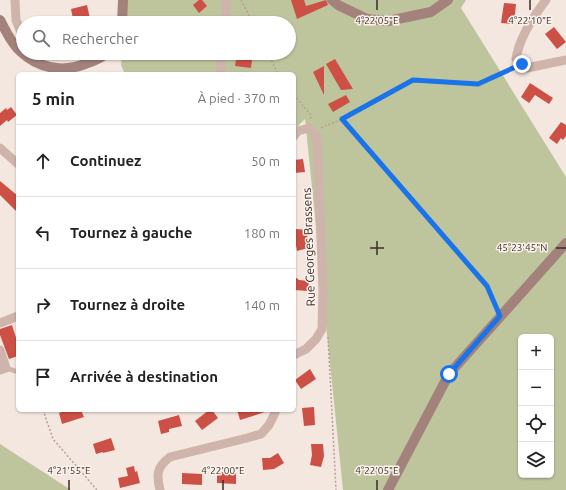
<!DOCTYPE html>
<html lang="fr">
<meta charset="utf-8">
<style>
body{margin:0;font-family:Ubuntu,sans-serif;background:#f6f6f6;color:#222}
.controls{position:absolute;right:12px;bottom:12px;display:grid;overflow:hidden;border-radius:6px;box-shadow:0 1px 3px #0004}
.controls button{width:36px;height:36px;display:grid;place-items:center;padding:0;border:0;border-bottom:1px solid #e0e0e0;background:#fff;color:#222;font:20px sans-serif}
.stop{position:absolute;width:12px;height:12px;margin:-9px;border:3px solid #1a73e8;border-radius:50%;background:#fff}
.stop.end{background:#1a73e8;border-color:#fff;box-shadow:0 1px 4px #0008}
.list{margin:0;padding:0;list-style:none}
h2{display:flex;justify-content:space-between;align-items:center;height:52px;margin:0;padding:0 16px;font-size:17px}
h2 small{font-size:13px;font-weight:400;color:#767676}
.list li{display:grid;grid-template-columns:26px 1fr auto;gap:12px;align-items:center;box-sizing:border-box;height:72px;padding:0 16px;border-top:1px solid #e0e0e0}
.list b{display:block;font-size:15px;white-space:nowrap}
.list em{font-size:13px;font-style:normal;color:#767676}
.icon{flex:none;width:22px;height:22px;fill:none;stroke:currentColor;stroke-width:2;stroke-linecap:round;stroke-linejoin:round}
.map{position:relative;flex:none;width:566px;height:490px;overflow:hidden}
.search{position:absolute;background:#fff;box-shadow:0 1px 3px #0004;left:16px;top:16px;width:280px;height:44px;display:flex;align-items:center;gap:10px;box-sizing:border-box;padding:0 14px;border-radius:22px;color:#767676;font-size:15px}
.panel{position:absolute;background:#fff;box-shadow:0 1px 3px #0004;left:16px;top:72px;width:280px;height:340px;border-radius:6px}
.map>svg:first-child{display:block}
.green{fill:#bec59d;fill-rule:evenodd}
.building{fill:#cc5045}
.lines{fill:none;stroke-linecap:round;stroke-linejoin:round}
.path{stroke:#ba9e94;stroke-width:1.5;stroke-dasharray:2 2;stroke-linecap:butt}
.lane{stroke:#ceb4aa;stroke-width:4.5}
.street{stroke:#ceb4aa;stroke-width:9}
.secondary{stroke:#a2827b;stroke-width:10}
.route{stroke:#1a73e8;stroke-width:5}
.ticks{fill:none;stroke:#3b2c2a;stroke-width:1.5}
.labels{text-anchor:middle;stroke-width:3;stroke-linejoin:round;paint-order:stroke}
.street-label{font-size:12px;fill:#3b2c2a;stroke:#fbf2ec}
.ticks-label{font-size:10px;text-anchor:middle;fill:#3b2c2a;stroke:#fbf2ec;stroke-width:3;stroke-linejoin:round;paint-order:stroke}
</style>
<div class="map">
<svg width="566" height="490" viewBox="0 0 566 490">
<rect width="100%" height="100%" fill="#f4e7df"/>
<g class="green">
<path d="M127,0H466L461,8L566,177V490H343L305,119L294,130V74H125L121,65L122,53H289V23H125ZM521,337H551V475H521Z"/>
<polygon points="0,444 71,490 0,490"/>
</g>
<g class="building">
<polygon points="199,0 202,0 207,6 199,13 193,5"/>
<polygon points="291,0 304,0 306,6 326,0 328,5 297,19"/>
<polygon points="504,3 516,4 514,24 501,23"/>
<polygon points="87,5 91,23 80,23 79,17 73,19 71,9"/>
<polygon points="554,27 566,42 557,49 545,34"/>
<polygon points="237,53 253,53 251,68 235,66"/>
<polygon points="335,59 353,89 341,90 326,64"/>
<polygon points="324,66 324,95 313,72"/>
<polygon points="530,83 553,98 549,104 535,95 529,103 521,97"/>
<polygon points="346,95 350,102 333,112 328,104"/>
<polygon points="11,107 17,115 8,122 7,120 0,126 0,113 6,108 7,110"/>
<polygon points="561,122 566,125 566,136 563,140 561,138 557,144 549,138"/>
<polygon points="303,159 305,172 294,173 294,160"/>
<polygon points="0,181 18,196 18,213 0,195"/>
<polygon points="296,229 308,230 307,240 308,248 297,251 295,239"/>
<polygon points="294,276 299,280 309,281 308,291 294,290"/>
<polygon points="12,325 18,344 18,356 9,359 0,335 0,329"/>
<polygon points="310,369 316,379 301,389 295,380"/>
<polygon points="314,407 315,425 304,426 302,408"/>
<polygon points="67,410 81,410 84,417 62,424 59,413"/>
<polygon points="209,410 212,410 218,418 202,430 195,421"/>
<polygon points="237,410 265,410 265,412 240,420"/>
<polygon points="179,415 182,426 169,429 169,432 161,434 158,421"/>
<polygon points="111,438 115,450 103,453 103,452 96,454 93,444"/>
<polygon points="311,444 323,444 324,456 321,467 310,465 312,455"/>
<polygon points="278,453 284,463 274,469 263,470 262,458 270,458"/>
<polygon points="134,466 135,472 137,471 140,483 120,488 118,478 128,476 126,468"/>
<polygon points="217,472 236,473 236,484 217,483"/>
<polygon points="182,473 202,474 202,485 182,484"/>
</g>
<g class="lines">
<g class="path">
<polyline points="241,0 253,23"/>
<polyline points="268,53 278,74"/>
<polyline points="294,95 311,115 311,119"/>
<polyline points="342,119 487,286 496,307"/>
<polyline points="321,128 342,119 413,80 478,84 514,68"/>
<polyline points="328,337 336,490"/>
<polyline points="43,410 53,439 97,490"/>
</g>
<polyline class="lane" points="6,368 18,372"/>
<g class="street">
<polyline points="15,0 16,20 23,37"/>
<path d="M546,0C533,17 519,38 516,59L527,68L566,60"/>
<polyline points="225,23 227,0"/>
<polyline points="220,74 222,53"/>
<polyline points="294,136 298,131 309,128 317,137 323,290 322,329 316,339 306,349 294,355"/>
<polyline points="0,148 18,164"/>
<polyline points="0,323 18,316"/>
<polyline points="0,350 6,368 0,370"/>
<path d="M160,490C156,474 157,467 170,457L247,438L261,434L269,425L275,413L274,410"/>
</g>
<g class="secondary">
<polyline points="332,0 338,5 367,19 388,21 431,12 448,0"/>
<path d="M0,20C6,31 11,43 20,51C38,68 62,73 85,64C93,61 101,59 107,53"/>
<polyline points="122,23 123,0"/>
<polyline points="388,490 449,374 566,243"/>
</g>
</g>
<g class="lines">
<polyline class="route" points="449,374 500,316 487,286 342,119 413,80 478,84 522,64"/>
</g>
<path class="ticks" d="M377,0V10M530,0V10M377,241V255M370,248H384M556,248H566M69,480V490M223,480V490M377,480V490"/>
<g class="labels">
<g class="street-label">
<text transform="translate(309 247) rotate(-92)" y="4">Rue Georges Brassens</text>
</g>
</g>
<g class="ticks-label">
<text x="377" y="24">4°22'05"E</text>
<text x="530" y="24">4°22'10"E</text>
<text x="522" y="251">45°23'45"N</text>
<text x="69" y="474">4°21'55"E</text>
<text x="223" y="474">4°22'00"E</text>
<text x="377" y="474">4°22'05"E</text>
</g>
</svg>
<div class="controls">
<button>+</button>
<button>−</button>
<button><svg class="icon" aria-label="locate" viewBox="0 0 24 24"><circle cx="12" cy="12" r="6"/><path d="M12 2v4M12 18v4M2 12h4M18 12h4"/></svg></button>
<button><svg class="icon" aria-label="layers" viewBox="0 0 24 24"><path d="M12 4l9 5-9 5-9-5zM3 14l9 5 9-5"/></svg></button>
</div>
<div class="stop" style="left:449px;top:374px"></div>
<div class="stop end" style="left:522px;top:64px"></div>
<div class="search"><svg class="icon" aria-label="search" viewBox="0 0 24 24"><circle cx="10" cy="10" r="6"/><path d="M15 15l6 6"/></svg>Rechercher</div>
<section class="panel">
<h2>5 min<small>À pied · 370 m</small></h2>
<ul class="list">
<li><svg class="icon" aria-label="ahead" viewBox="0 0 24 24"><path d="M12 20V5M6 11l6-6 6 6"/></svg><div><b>Continuez</b></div><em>50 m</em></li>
<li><svg class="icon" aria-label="left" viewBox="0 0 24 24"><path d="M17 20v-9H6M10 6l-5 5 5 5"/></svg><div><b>Tournez à gauche</b></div><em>180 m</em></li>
<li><svg class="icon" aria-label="right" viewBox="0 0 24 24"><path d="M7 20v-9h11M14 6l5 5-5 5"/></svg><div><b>Tournez à droite</b></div><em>140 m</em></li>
<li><svg class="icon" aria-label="arrive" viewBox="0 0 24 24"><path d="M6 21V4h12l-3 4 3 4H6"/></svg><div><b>Arrivée à destination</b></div></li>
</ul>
</section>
</div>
